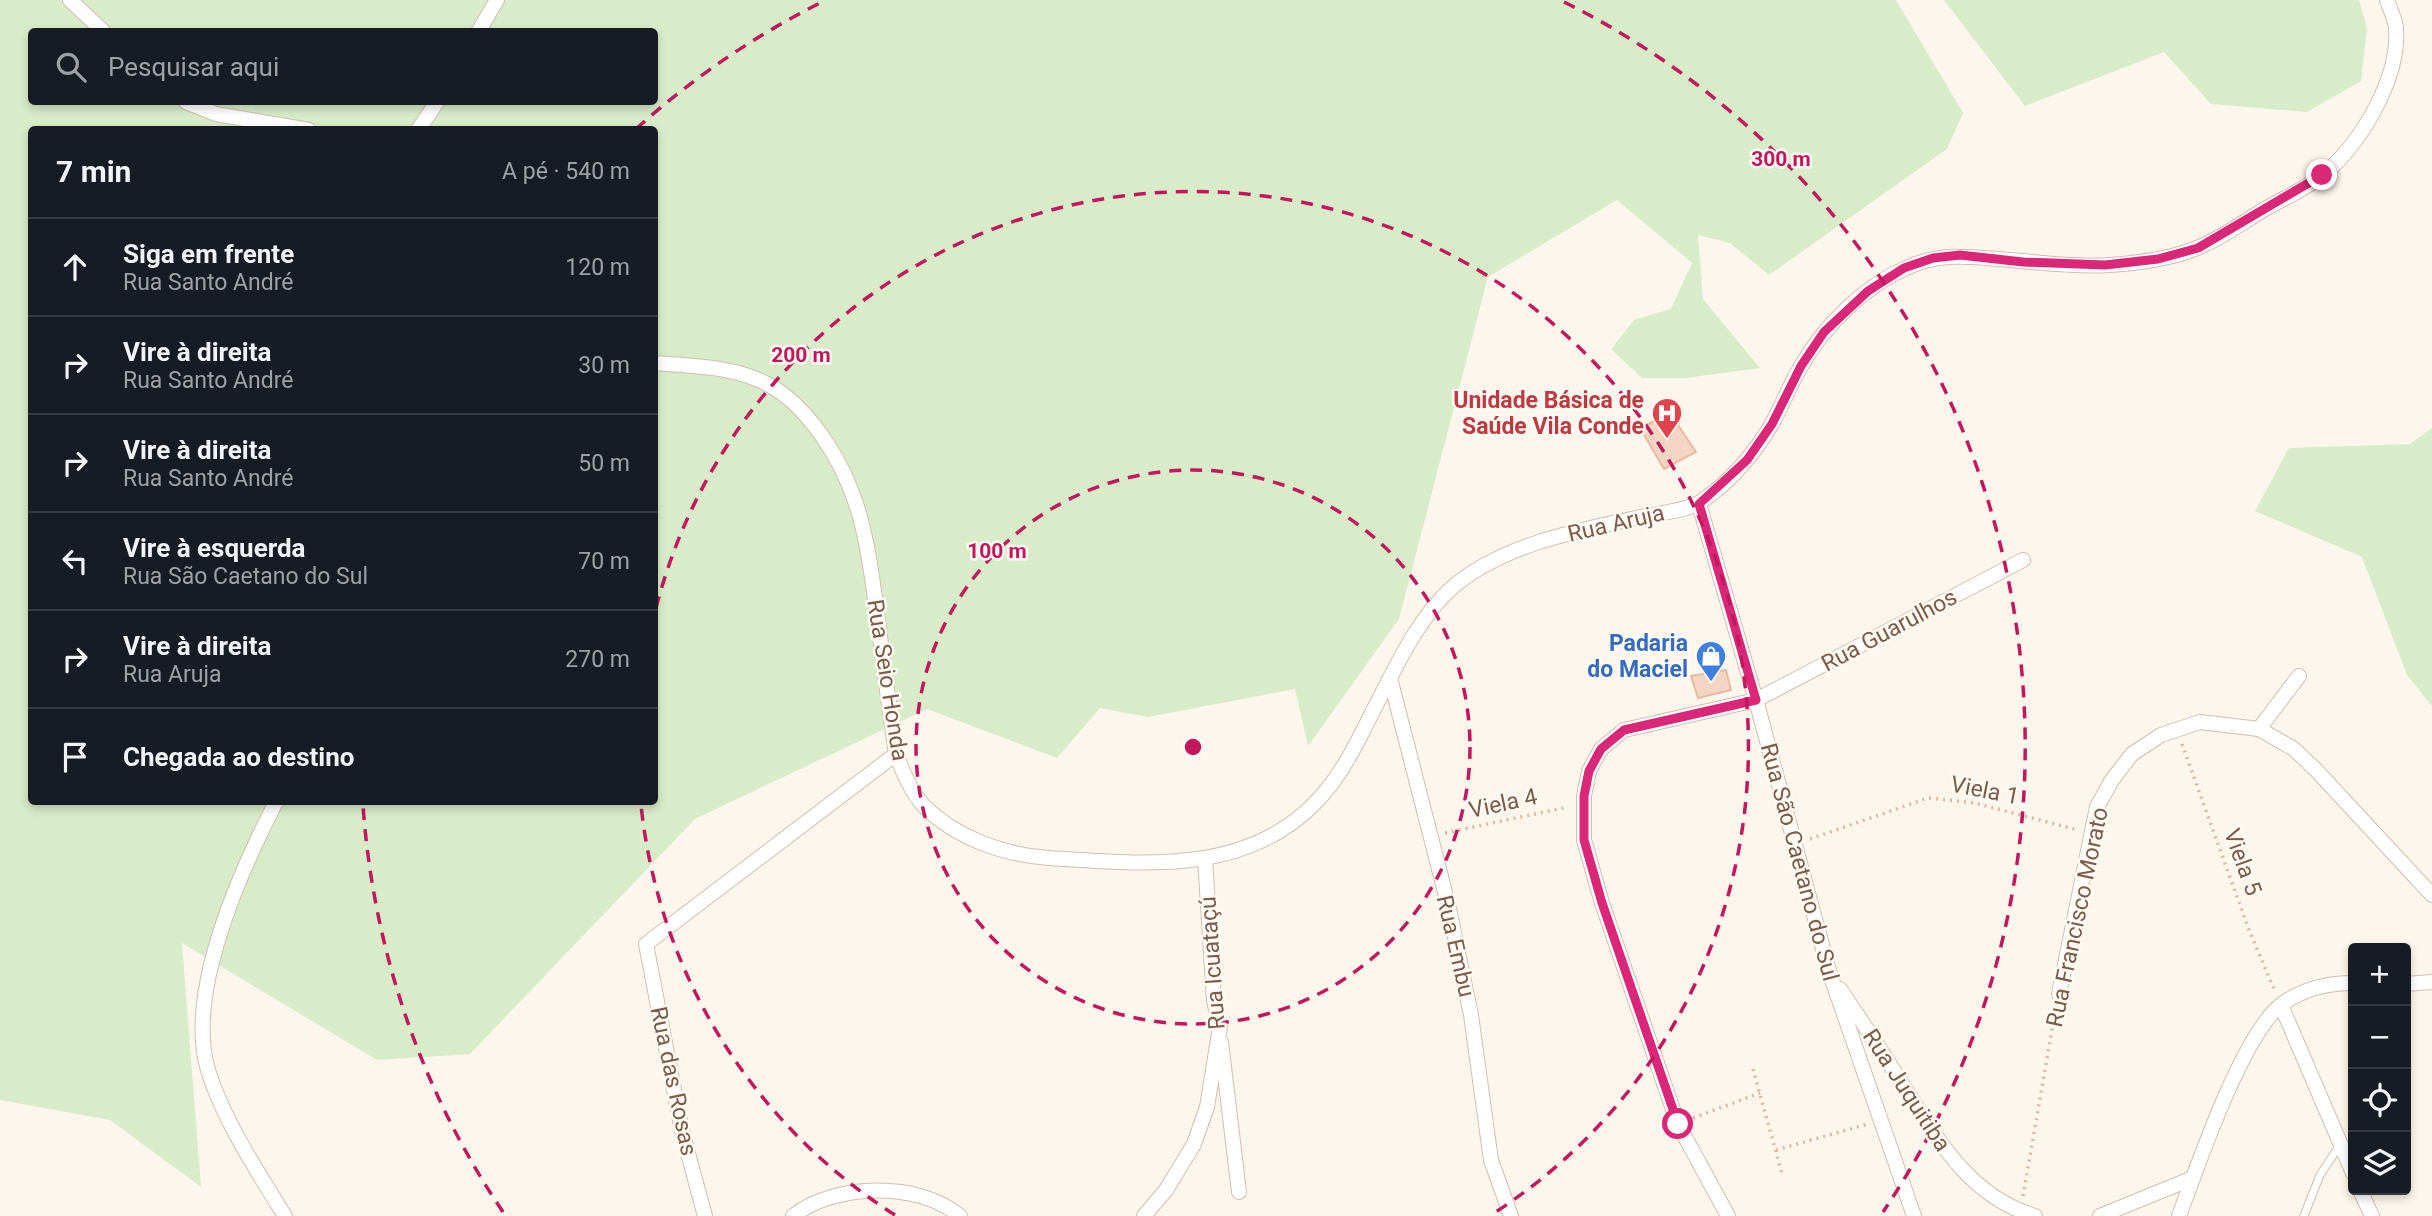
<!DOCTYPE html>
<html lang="pt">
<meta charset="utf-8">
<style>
body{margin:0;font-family:Roboto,sans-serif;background:#242831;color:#f1f3f6}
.controls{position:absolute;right:21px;bottom:21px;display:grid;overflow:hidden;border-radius:7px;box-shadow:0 4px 10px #0003}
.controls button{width:63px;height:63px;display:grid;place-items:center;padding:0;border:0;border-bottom:2px solid #363941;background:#171b24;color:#f1f3f6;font:35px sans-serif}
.stop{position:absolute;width:21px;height:21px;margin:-16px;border:5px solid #db2777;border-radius:50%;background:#fff}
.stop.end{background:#db2777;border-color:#fff;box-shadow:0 2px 7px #0008}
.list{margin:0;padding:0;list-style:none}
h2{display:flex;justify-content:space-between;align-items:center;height:91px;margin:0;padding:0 28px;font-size:30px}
h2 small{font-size:23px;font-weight:400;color:#9ea1a6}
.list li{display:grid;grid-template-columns:46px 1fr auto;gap:21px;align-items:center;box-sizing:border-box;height:98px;padding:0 28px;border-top:2px solid #363941}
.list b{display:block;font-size:26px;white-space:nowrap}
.list p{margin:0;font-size:23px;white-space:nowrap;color:#9ea1a6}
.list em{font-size:23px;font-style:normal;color:#9ea1a6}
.icon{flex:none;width:38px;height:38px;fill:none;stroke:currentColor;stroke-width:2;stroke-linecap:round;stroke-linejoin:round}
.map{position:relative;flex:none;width:2432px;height:1216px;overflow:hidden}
.search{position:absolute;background:#171b24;box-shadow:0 4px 10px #0003;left:28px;top:28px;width:630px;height:77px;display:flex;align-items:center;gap:18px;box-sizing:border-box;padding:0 24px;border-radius:7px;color:#9ea1a6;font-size:26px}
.panel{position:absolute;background:#171b24;box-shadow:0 4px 10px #0003;left:28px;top:126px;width:630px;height:679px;border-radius:7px}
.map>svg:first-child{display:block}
.green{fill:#d8ecc9;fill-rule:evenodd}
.building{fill:#f3d5c3;stroke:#e6bba3;stroke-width:2}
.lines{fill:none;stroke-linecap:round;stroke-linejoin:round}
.lane-casing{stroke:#d1beb0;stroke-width:9}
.street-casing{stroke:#d1beb0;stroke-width:16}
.path{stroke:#d9b8a5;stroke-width:3.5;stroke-dasharray:2 5;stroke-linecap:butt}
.lane{stroke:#fff;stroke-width:7}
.street{stroke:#fff;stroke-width:14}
.route{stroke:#db2777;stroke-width:9}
.ring{fill:none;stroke:#c2185b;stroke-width:3.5;stroke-dasharray:12 9}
.labels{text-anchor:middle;stroke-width:5;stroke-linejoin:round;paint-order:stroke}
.health-label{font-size:23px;font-weight:bold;fill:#be3a42;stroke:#fffaf3;text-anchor:end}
.street-label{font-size:23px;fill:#7a5c4d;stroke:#fffaf3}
.shop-label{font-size:23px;font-weight:bold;fill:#366cbe;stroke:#fffaf3;text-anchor:end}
.centre{fill:#c2185b;stroke:#fffaf3;stroke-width:3.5}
.ring-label{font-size:21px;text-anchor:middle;font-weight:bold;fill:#c2185b;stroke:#fffaf3;stroke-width:5;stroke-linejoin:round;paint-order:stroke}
</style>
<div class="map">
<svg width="2432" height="1216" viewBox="0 0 2432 1216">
<rect width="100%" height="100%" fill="#fdf6ec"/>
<g class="green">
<path d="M0,0H1896L1963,113L1947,149L1769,275L1730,243L1698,235L1703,299L1760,368L1685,378H1642L1611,349L1634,320L1671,309L1692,263L1617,200L1488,277L1399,619L1308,746L1295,689L1148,717L1100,708L1057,758L927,709L695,819L470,1054L377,1060L182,943L201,1187L110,1120L0,1100ZM32,32H654V102H32ZM32,130H654V802H32Z"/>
<polygon points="1944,0 2359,0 2367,28 2361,81 2307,112 2211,104 2164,52 2025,106"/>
<polygon points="2432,428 2432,706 2407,675 2362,557 2255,511 2289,448 2410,444"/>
</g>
<g class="building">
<polygon points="1670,413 1696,452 1664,469 1640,428"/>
<polygon points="1726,670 1731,690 1698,698 1691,676"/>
</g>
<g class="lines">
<g class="lane-casing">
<polyline id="lane" points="2304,1216 2320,1175 2340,1145"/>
</g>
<g class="street-casing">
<g id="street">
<polyline points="70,0 104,32"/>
<polyline points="478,32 497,0"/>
<polyline points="186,102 216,114 309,130"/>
<polyline points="418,130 437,102"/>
<path d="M654,363C692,366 735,366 769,385C791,397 808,416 822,436C865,497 869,556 879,628C884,670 890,712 896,754C903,772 911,792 924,806C956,838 1004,855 1049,858C1142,864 1246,876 1317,801C1342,775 1358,741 1374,709C1396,667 1418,617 1454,586C1503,545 1575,531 1636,518C1654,514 1688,511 1702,501C1731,481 1757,451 1774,420C1783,403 1790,385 1800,368C1823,327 1863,287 1906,268C1944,250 1981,258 2022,261C2050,264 2081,267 2110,265C2139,263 2170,259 2197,248C2220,239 2243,222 2265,209C2284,198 2307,188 2324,174C2361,143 2400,78 2396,28C2395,19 2390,9 2387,0"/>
<polyline points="1699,504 1756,700 1829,971 1914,1216"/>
<polyline points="1390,678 1448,904 1471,1015 1491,1160 1511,1216"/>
<polyline points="2259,729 2299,676"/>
<path d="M276,802C241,870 185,993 208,1070C223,1119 258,1173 285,1216"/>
<polyline points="2406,984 2432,982"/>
<path d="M1840,989C1860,1019 1880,1048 1899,1079C1935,1135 1967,1196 2035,1216"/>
<polyline points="2059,994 2097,807 2112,780 2132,754 2161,735 2200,722 2259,729 2294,749 2317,771 2432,895"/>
<polyline points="2281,1005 2353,1173"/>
<polyline points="1221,1042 1239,1192"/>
<polyline points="2360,1190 2372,1216"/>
<polyline points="705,1216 682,1131 646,944 896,754"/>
<path d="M793,1216C835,1183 918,1181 960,1216"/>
<polyline points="1144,1216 1166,1190 1194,1144 1207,1107 1220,1027 1214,1000 1205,858"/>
<polyline points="1728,1216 1678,1124 1602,903 1584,840 1584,796 1589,771 1601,749 1624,730 1756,700 2023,560"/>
<polyline points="2100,1216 2193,1178"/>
<path d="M2179,1216C2197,1167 2243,1033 2282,1004C2303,989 2328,983 2353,983"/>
</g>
</g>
<g class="path">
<polyline points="2182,744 2249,930 2274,989"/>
<polyline points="1445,833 1568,807"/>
<polyline points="1810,839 1928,798 1975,803 2078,830"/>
<polyline points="1753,1069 1782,1174"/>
<polyline points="1693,1118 1760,1093"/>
<polyline points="1776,1150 1868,1124"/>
<polyline points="2023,1196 2056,1007"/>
</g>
<use href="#lane" class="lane"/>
<use href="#street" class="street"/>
</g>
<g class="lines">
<polyline class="route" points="1678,1124 1602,903 1584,840 1584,796 1589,771 1601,749 1624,730 1756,700 1699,504 1747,460 1772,424 1801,366 1824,332 1868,291 1904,268 1933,258 1960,255 2023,262 2105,265 2158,259 2198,248 2322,175"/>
</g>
<g class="ring">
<circle cx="1193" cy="747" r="277"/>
<path d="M895 1215A555 555 0 0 1 641 805M656 608A555 555 0 1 1 1491 1215"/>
<path d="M503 1212A832 832 0 0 1 363 805M636 129A832 832 0 0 1 822 2M1564 2A832 832 0 0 1 1883 1212"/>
</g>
<defs>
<g id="hospital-pin" transform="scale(1.575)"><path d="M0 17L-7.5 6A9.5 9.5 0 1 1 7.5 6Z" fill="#e0444e" stroke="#fffaf3"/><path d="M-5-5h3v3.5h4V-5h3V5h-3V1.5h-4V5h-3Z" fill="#fff"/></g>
<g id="shop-pin" transform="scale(1.575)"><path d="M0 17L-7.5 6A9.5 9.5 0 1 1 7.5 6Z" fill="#3f7fe0" stroke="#fffaf3"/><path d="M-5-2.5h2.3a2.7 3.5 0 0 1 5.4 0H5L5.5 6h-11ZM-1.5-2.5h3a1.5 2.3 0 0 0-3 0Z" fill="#fff"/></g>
</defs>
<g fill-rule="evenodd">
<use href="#hospital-pin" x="1667" y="413"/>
<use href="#shop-pin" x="1711" y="656"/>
</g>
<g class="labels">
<g class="health-label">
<text x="1644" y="408">Unidade Básica de<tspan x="1644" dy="26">Saúde Vila Conde</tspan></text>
</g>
<g class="street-label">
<text transform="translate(1616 523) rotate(-13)" y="8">Rua Aruja</text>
<text transform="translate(1889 630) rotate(-28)" y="8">Rua Guarulhos</text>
<text transform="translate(888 680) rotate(81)" y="8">Rua Seio Honda</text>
<text transform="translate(1985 790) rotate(11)" y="8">Viela 1</text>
<text transform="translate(1503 803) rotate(-12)" y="8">Viela 4</text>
<text transform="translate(1800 862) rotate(75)" y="8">Rua São Caetano do Sul</text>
<text transform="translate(2243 862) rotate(70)" y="8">Viela 5</text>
<text transform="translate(2077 917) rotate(-78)" y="8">Rua Francisco Morato</text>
<text transform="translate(1456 946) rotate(77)" y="8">Rua Embu</text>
<text transform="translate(1212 963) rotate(-94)" y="8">Rua Icuataçú</text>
<text transform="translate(674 1081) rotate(78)" y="8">Rua das Rosas</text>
<text transform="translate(1907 1090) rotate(57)" y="8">Rua Juquitiba</text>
</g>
<g class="shop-label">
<text x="1688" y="651">Padaria<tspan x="1688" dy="26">do Maciel</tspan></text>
</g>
</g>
<circle cx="1193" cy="747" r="10" class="centre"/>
<g class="ring-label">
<text x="1781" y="166">300 m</text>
<text x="801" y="362">200 m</text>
<text x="997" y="558">100 m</text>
</g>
</svg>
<div class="controls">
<button>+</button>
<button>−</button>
<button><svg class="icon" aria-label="locate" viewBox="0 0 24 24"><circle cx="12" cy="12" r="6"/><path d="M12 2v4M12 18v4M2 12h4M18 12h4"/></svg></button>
<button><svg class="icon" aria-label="layers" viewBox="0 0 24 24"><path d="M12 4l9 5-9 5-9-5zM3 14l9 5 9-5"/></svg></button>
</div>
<div class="stop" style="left:1678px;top:1124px"></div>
<div class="stop end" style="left:2322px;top:175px"></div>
<div class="search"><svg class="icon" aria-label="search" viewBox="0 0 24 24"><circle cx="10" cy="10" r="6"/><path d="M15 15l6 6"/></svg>Pesquisar aqui</div>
<section class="panel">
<h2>7 min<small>A pé · 540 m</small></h2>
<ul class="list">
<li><svg class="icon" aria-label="ahead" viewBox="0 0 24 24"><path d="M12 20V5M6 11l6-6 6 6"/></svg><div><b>Siga em frente</b><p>Rua Santo André</p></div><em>120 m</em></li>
<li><svg class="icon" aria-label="right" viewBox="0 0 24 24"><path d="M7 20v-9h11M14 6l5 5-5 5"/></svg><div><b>Vire à direita</b><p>Rua Santo André</p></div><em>30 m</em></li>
<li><svg class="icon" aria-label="right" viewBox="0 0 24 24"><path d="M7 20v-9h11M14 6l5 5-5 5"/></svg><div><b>Vire à direita</b><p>Rua Santo André</p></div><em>50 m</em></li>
<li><svg class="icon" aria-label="left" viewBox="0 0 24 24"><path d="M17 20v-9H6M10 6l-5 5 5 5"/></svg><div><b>Vire à esquerda</b><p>Rua São Caetano do Sul</p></div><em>70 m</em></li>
<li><svg class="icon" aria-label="right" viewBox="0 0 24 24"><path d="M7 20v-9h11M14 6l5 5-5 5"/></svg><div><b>Vire à direita</b><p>Rua Aruja</p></div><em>270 m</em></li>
<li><svg class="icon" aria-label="arrive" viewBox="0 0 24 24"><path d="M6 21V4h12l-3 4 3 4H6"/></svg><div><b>Chegada ao destino</b></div></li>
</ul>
</section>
</div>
